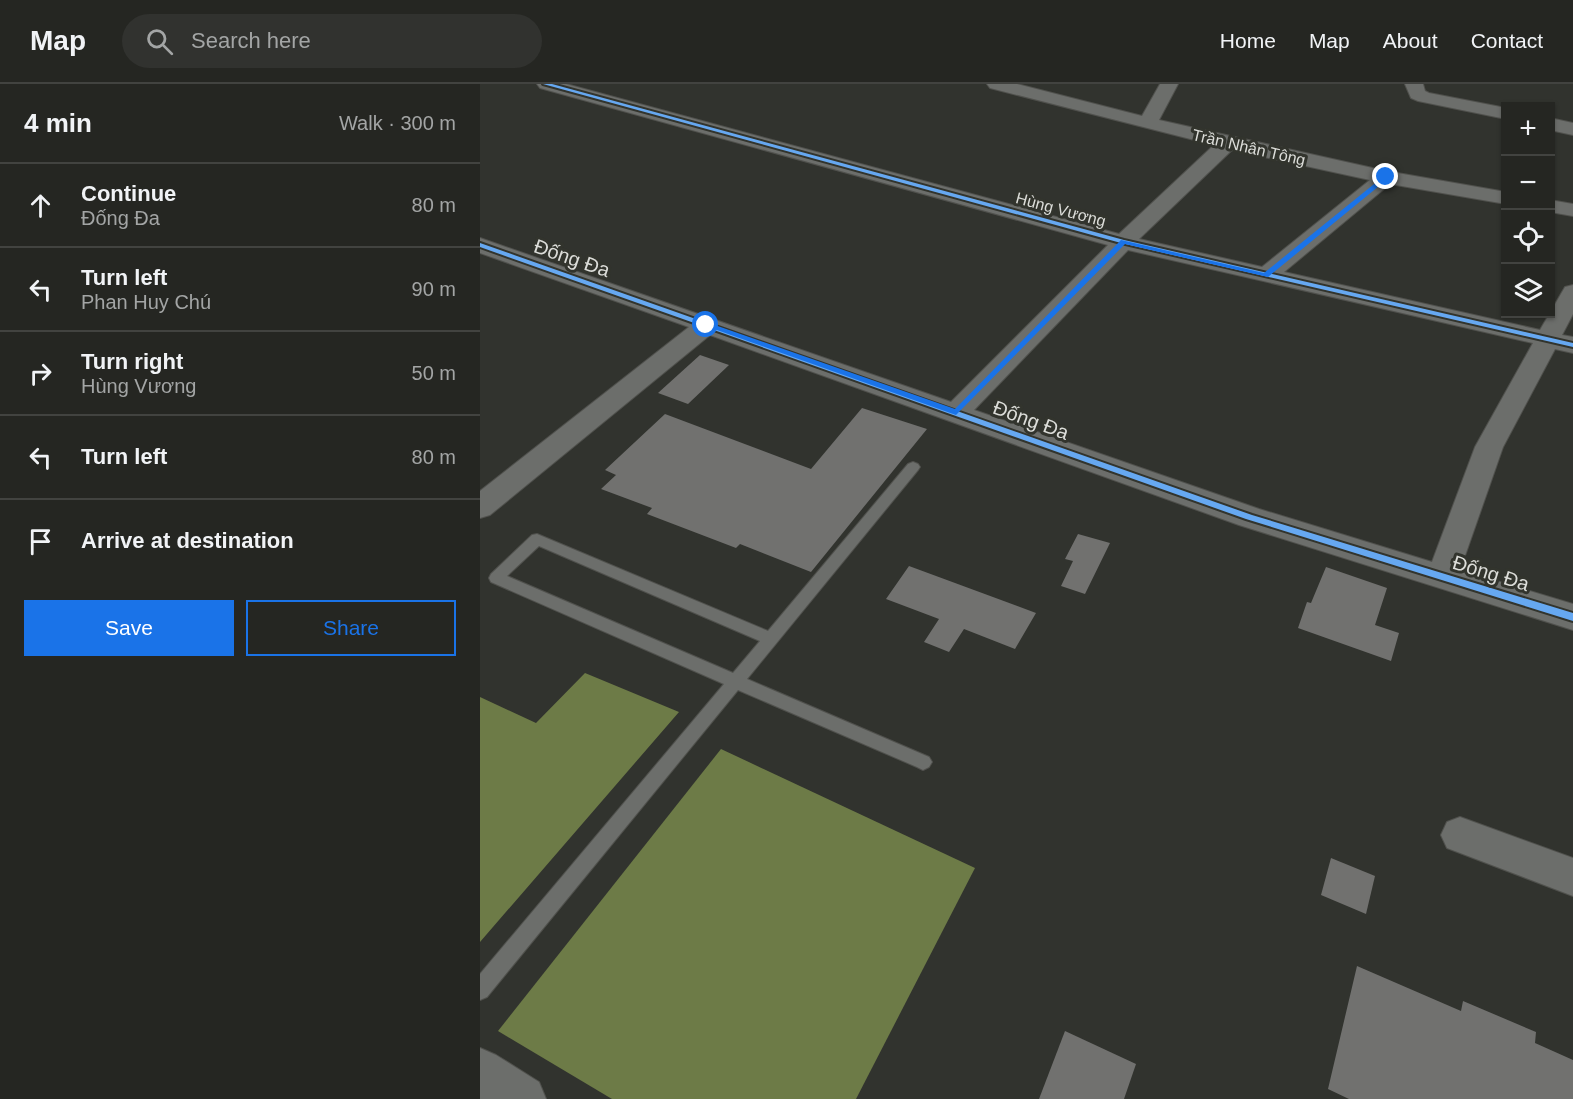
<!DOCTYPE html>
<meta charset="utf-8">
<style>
body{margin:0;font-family:Arial,sans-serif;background:#31322f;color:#f1f3f6}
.controls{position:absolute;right:18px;top:18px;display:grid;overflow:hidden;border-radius:0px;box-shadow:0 2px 4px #0004}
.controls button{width:54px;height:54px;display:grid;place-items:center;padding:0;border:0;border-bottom:2px solid #424340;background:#252622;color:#f1f3f6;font:30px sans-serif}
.stop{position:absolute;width:18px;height:18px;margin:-14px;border:4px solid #1a73e8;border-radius:50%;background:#fff}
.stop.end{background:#1a73e8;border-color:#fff;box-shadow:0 2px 6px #0008}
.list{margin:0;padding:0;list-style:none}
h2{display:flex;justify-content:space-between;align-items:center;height:78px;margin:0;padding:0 24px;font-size:26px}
h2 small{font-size:20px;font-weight:400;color:#a3a5a5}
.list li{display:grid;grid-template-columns:39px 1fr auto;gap:18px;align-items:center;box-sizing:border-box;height:84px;padding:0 24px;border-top:2px solid #424340}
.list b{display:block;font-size:22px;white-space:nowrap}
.list p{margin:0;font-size:20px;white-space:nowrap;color:#a3a5a5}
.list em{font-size:20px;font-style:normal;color:#a3a5a5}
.actions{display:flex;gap:12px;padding:18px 24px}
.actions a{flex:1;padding:14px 0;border:2px solid #1a73e8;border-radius:0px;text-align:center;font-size:21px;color:#1a73e8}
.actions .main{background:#1a73e8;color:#fff}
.icon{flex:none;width:33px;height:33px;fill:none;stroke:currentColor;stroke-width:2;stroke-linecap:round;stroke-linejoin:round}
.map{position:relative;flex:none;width:1093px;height:1015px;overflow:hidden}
header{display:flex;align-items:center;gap:36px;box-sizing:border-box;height:84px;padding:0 30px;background:#252622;border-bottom:2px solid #424340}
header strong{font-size:28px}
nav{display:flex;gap:33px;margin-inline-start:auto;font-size:21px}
.search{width:420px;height:54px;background:#31322f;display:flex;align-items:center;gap:15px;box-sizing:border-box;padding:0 21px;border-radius:33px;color:#a3a5a5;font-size:22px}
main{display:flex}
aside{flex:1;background:#252622}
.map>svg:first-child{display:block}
.water{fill:#6d7b47}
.building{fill:#71716f}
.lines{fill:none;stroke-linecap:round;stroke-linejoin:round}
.lane-casing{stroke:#50514d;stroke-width:2}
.street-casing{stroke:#50514d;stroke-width:2}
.secondary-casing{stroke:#50514d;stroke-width:2}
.lane{fill:#6c6e6b;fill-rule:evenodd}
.street{fill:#6c6e6b;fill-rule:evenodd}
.secondary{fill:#6c6e6b;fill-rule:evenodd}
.cycleway-casing{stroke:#32342d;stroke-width:4}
.cycleway{fill:#66a8f1;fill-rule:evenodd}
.route{fill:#1a73e8}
.labels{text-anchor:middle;stroke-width:6;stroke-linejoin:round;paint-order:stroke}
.far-street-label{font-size:16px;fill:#dcddd9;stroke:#32342d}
.street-label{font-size:20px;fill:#dcddd9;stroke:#32342d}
</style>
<header>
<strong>Map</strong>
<div class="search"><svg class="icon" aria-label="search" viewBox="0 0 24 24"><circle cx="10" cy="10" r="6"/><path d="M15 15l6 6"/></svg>Search here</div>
<nav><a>Home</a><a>Map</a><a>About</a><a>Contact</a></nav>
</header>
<main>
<aside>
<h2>4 min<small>Walk · 300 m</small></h2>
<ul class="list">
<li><svg class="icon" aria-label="ahead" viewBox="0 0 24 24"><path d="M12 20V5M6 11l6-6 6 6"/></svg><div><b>Continue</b><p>Đống Đa</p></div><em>80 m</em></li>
<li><svg class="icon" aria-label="left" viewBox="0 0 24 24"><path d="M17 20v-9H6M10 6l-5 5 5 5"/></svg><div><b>Turn left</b><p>Phan Huy Chú</p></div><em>90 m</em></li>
<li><svg class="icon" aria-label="right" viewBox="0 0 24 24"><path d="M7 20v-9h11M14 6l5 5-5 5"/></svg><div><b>Turn right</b><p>Hùng Vương</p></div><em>50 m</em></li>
<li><svg class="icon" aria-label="left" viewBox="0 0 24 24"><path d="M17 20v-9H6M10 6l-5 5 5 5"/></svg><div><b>Turn left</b></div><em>80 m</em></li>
<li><svg class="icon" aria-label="arrive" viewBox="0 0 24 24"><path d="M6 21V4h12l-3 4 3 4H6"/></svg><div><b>Arrive at destination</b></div></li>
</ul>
<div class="actions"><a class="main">Save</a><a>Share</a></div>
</aside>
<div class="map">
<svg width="1093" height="1015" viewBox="0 0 1093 1015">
<rect width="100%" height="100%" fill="#31332e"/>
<g class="water">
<polygon points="105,589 199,628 0,858 0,613 56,639"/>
<polygon points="241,665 495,784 376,1015 132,1015 18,947"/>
</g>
<g class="building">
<polygon points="220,271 249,281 208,320 178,309"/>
<polygon points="382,324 447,345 331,488 260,460 256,464 167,430 172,424 121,405 136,391 125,386 185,330 331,385"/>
<polygon points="598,450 630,459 605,510 581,502 593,477 585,475"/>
<polygon points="429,482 556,529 535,565 484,545 469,568 444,558 459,535 406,515"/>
<polygon points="846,483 907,504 895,541 919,549 911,577 818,544 827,518 831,519"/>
<polygon points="851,774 895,792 886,830 841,811"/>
<polygon points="877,882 981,927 983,917 1056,948 1055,959 1093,976 1093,1015 869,1015 848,1005"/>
<polygon points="585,947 656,980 644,1015 559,1015"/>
</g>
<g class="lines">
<g class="lane-casing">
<path id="lane" d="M433,378L438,380L440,383L438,386L267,595L449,673L452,678L449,683L443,686L437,683L258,606L7,913L0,916V890L244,600L11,498L9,494L11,490L52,451L57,450L288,547L428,380ZM59,462L280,557L253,589L27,492Z"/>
</g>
<g class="street-casing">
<g id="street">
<path d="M57,0H86L639,150L734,61L510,4L507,0H537L662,32L680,0H698L679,36L906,87L1026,108V120L910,100L804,188L1060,246L1085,203L1093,201V230L1082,251L1093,253V269L1075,265L1023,363L980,486L1093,520V546L759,441L230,251L10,431L0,434V407L209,243L0,169V154L471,318L628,161L60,4ZM752,66L890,96L782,183L659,155ZM648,166L1053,259L995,363L952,478L779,425L494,326Z"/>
<polygon points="925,0 943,0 945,7 949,9 1026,24 1026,35 938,17 931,14"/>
<polygon points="1070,34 1093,39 1093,51 1070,46"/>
<polygon points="1070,116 1093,120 1093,132 1070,128"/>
<polygon points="980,733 1093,774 1093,812 967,764 961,751 967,738"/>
</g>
</g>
<g class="secondary-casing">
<polygon id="secondary" points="0,964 16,971 59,998 66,1015 0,1015"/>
</g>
<use href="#lane" class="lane"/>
<use href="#street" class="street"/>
<use href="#secondary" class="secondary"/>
<g class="cycleway-casing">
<g id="cycleway">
<polygon points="63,0 72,0 644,156 1093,259 1093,263 641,159"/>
<polygon points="0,159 772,431 1093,529 1093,537 766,435 0,163"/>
</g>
</g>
<use href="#cycleway" class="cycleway"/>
</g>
<polygon class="route" points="904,92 910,93 788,193 645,160 476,331 223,241 229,239 475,325 641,156 784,189"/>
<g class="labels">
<g class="far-street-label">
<text transform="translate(769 63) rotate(13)" y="6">Trần Nhân Tông</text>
<text transform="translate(581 125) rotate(15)" y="6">Hùng Vương</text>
</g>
<g class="street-label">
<text transform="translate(92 174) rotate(19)" y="7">Đống Đa</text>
<text transform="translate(551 336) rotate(20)" y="7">Đống Đa</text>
<text transform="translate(1011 489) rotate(17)" y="7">Đống Đa</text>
</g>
</g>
</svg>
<div class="controls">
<button>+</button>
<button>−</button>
<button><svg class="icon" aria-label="locate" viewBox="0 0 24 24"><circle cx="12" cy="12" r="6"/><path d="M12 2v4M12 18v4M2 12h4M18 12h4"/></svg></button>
<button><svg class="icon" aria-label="layers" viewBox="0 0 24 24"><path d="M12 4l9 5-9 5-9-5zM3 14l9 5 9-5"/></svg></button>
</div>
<div class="stop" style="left:226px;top:241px"></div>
<div class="stop end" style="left:906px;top:93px"></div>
</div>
</main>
